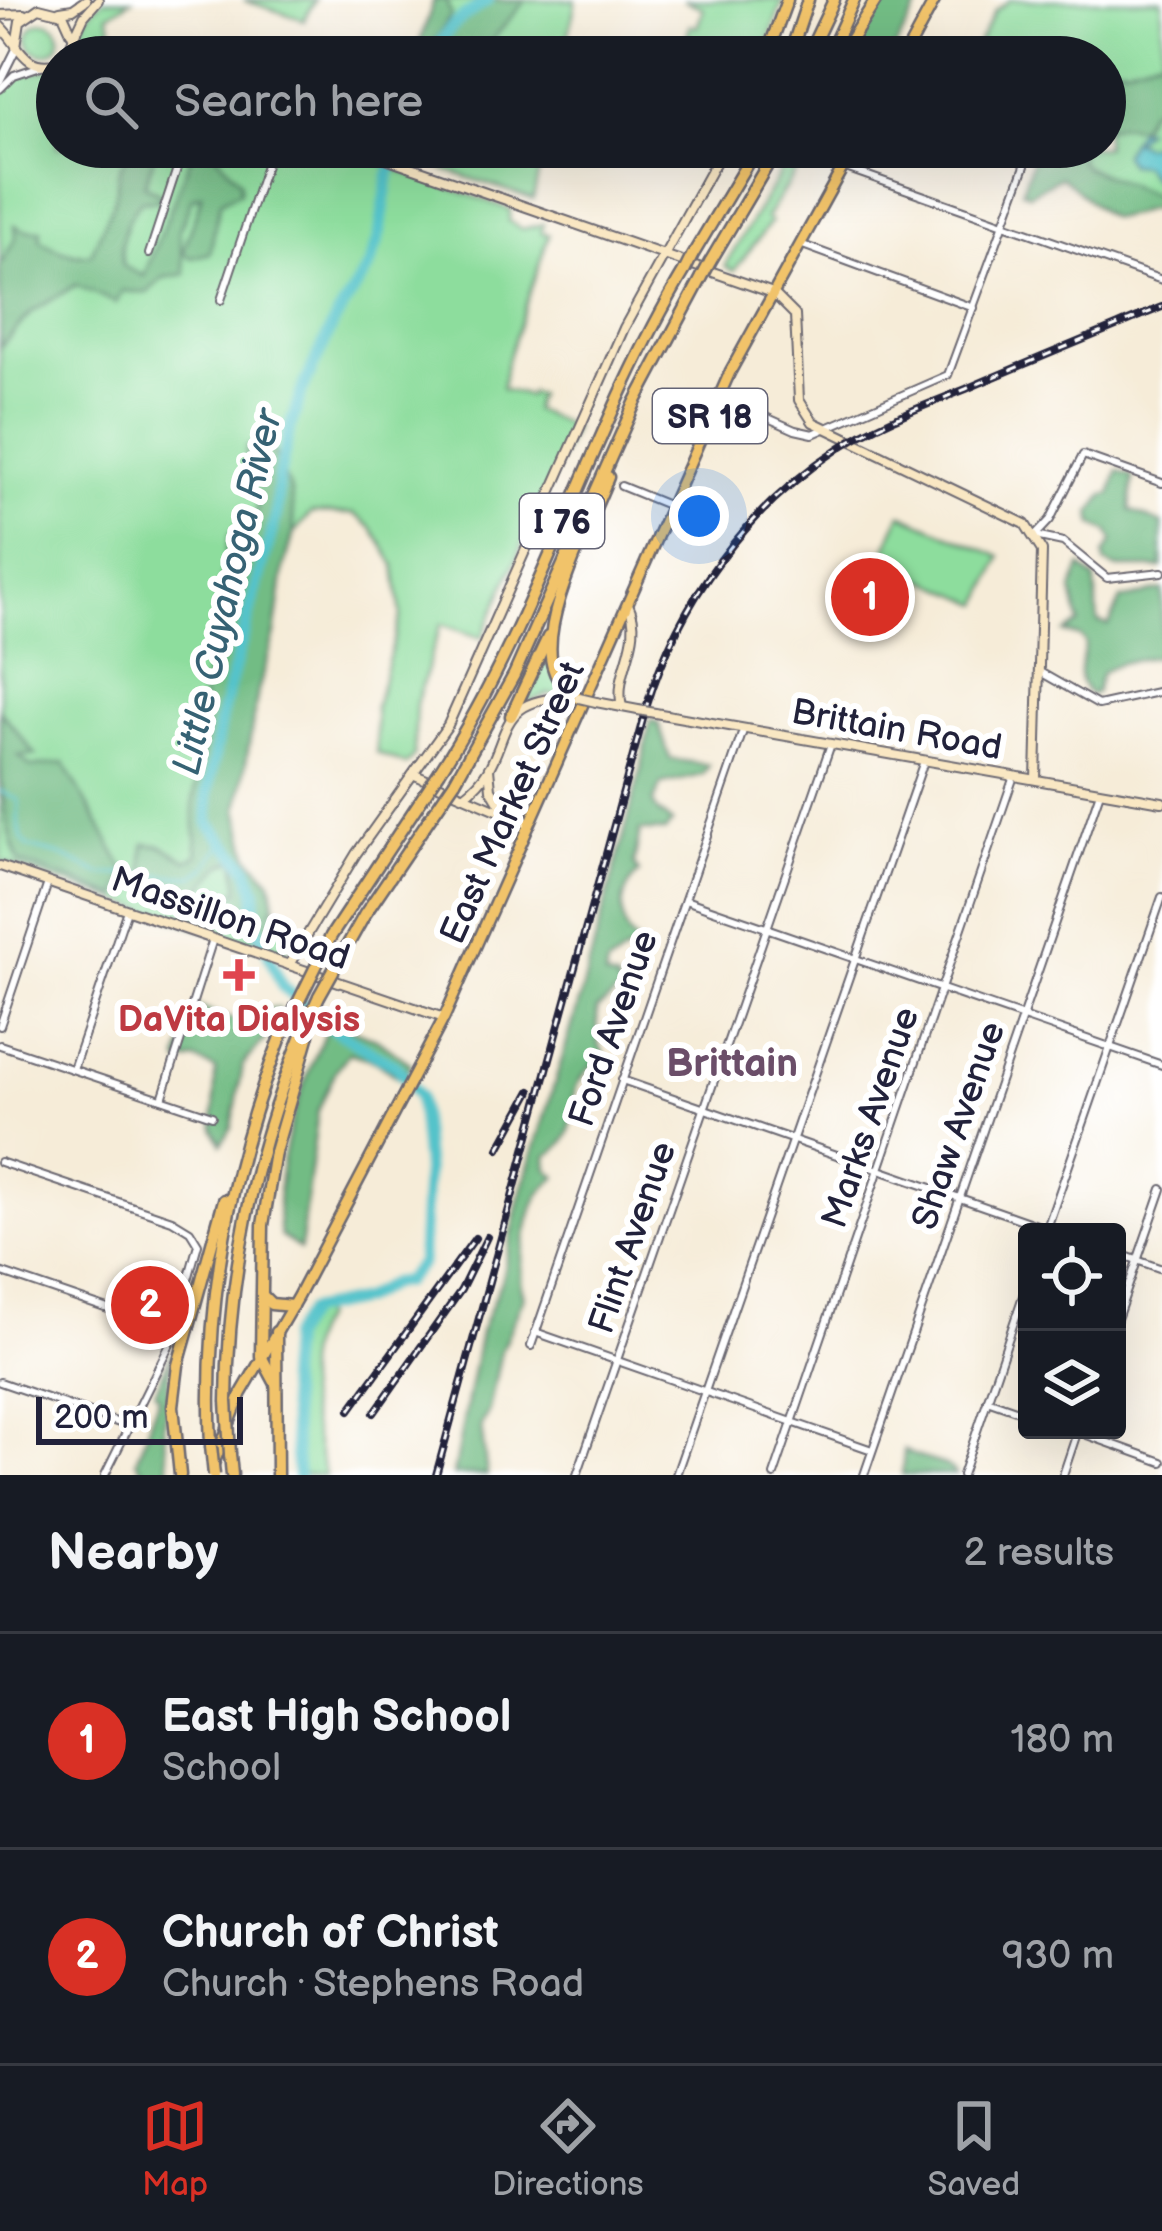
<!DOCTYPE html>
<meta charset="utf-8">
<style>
body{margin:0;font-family:"Balsamiq Sans",sans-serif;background:#20242c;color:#f1f3f6}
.controls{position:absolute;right:36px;bottom:36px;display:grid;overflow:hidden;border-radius:12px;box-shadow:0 12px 48px #0002}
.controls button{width:108px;height:108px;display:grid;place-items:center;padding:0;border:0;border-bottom:3px solid #363941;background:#171b24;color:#f1f3f6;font:60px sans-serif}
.scale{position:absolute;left:36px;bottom:30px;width:207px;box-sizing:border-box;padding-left:12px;border:6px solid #22223b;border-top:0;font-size:33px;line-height:42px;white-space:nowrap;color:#22223b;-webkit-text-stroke:9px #fff;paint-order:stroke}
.you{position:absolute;left:699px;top:516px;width:42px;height:42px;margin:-30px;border:9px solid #fff;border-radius:50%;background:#1a73e8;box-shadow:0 0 0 18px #1a73e833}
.badge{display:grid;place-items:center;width:78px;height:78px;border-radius:50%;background:#d93025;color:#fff;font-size:39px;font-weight:700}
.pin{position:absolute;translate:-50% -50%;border:6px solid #fff;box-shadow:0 3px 12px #0006}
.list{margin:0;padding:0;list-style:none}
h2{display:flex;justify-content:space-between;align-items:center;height:156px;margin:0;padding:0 48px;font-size:51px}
h2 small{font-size:39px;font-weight:400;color:#9ea1a6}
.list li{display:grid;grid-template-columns:78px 1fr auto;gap:36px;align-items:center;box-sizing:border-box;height:216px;padding:0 48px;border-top:3px solid #363941}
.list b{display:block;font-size:45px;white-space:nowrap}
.list p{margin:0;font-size:39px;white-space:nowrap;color:#9ea1a6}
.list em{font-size:39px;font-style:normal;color:#9ea1a6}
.icon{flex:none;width:66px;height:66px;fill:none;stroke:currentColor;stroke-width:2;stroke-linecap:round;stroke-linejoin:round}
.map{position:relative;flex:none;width:1162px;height:1475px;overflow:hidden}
.search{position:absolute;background:#171b24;box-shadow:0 12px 48px #0002;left:36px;right:36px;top:36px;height:132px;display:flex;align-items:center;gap:30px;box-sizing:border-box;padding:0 42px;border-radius:66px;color:#9ea1a6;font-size:45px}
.sheet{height:588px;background:#171b24}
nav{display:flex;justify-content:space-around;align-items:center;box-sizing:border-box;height:168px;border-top:3px solid #363941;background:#171b24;font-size:33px;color:#9ea1a6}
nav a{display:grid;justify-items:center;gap:6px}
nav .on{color:#d93025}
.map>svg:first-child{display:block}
.green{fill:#8ddd9d;stroke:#58806c;stroke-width:3}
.forest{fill:#72bc84;stroke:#4a6f60;stroke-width:3}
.water{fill:#55c3ca;stroke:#3c7282;stroke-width:3}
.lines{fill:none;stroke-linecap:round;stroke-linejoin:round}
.stream{stroke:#55c3ca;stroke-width:3}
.river{stroke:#55c3ca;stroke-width:12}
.street-casing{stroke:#6c6972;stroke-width:10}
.secondary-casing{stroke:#6c6972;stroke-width:12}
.primary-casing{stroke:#6c6972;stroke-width:14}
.highway-casing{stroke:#6c6972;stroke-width:15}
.street{stroke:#fff;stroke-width:6}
.secondary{stroke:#f9e7c3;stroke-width:8}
.primary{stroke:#f1c36a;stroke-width:9}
.highway{stroke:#f1c36a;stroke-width:10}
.rail-casing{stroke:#22223b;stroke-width:8}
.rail{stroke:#fff;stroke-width:3;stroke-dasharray:9;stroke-linecap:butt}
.secondary-bridge-casing{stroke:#6c6972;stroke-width:12;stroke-linecap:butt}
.highway-bridge-casing{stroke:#6c6972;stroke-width:15;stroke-linecap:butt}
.secondary-bridge{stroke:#f9e7c3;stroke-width:8}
.highway-bridge{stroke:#f1c36a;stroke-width:10}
.health-dot{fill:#e0444e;stroke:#fff;stroke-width:4.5}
.labels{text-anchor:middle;stroke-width:12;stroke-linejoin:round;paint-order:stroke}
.shield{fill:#fff;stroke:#646476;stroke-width:3}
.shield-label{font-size:33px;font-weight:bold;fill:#22223b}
.street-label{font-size:36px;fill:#22223b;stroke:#fff}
.health-label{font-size:36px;font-weight:bold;fill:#be3a42;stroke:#fff}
.water-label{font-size:39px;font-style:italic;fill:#366274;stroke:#fff}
.neighbourhood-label{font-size:39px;font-weight:bold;fill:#6b4e69;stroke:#fff}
</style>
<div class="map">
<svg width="1162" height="1475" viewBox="0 0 1162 1475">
<rect width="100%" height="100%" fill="#fff"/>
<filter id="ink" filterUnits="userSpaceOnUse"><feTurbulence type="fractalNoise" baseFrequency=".00833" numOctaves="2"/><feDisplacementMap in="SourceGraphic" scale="24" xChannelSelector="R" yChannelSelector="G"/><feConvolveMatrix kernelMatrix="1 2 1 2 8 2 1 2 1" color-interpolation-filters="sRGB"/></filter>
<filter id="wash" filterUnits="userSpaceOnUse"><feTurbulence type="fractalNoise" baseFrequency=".004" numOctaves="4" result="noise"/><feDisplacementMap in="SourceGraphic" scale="48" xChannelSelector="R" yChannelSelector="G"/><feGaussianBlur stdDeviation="2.7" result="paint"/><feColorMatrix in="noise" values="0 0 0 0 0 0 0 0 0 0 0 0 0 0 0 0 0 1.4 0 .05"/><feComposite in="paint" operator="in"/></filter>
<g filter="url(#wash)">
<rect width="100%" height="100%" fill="#f6ecd8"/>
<g class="green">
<path d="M103,0H131L108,15L115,38L170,57H112L81,42C78,25 90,10 103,0Z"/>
<polygon points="243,0 315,0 304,20"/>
<polygon points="434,0 576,0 564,57 415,57"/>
<polygon points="683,0 783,0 766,49 751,56 687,37 690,25 697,27 704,8"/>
<polygon points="1010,0 1162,0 1162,56 1126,66 1105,65 1105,57 971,57 995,11"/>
<circle cx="44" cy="38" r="16"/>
<polygon points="57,67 57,147 334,147 510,209 509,221 522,229 543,224 541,232 549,235 506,363 502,389 528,396 530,392 537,394 533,410 574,427 482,638 441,624 416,704 414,756 406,765 377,753 375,707 401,616 395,565 373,529 354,514 311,513 294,533 284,568 275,634 258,691 238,809 249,856 271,881 279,926 288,940 288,954 255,944 252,946 0,861 0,97 14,77"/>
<polygon points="1162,100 1162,141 1144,147 1134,142 1138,130 1123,154 1129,164 1142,165 1162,190 1162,199 1083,166 1079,160 1082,147 1105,147 1105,128 1119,125 1139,127 1148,111"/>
<polygon points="376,147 544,147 533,199"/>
<polygon points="795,147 812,147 766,218 771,222 734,271 725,266"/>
<polygon points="901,514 1001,557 981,604 881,561"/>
<polygon points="546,650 567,696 549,694 523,704"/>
<path d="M317,1308L322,1318C288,1363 313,1426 325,1475H298C297,1435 266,1326 317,1308Z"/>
</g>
<g class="forest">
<polygon points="434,0 446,0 451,15 435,41 431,57 415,57"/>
<polygon points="492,0 526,0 478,57 440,57 450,30"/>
<polygon points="882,0 922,0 890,57 848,57"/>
<polygon points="1162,56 1162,100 1148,111 1139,127 1119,125 1105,128 1105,64 1126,66"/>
<path d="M133,147H158L144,185L160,194L161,201H141C125,219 119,242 123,266L144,276L195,147H210L240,181V192L220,202L210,253L192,258L183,253L202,195L192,198L179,231L185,274L163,278L147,293L122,291L116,303L76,285L32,312L0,347V266L16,237L15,225L25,230H41L40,239C56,250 72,257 91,254L114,201L120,167Z"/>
<path d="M1036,147H1082L1079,160L1083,166L1162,199V211C1142,206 1131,219 1113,218C1102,218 1076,185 1060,177L1029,194L1022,191Z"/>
<path d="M257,444L274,451L291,492L294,532L284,568L275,634L258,691L238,809L249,856L271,881L275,905L270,911L269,942L257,941L238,910L217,892H239L235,859L221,866L198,893L143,888C147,870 140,857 145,844L162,846L187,860L198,855L193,805L205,727L202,692L229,536L240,523L247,528L257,511V498C242,480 243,469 247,447Z"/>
<polygon points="1118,471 1133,477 1130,510 1162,524 1162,568 1115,568 1105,563 1104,555 1113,541 1109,532 1094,525 1091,513 1104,495 1111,494"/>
<path d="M1081,567L1095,579L1098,622L1109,625L1121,599C1138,599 1146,591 1162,590V655L1120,663L1102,672L1095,693L1090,695C1073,680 1081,664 1086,644L1081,637L1065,633L1079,623L1072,591Z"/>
<path d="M0,710L36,755L19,756L31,767L64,763L125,870L119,897L19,862C0,821 0,759 0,710Z"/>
<path d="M650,720L658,722L670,759L709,765L703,775L662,784L653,802L657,811L672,823L665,831H640L634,864L639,873C619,890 615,928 638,944L607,966L605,977L617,981L620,992L597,1009L598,1042L604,1054C595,1065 583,1071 577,1085C568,1107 581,1139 547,1156L548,1169L557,1177C550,1183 541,1191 537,1199C528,1219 516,1277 524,1296L501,1351L489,1410L481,1426L487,1475H453L480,1332L502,1278L520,1197L578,1006L641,771Z"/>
<path d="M196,1006C218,1015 238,1023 262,1021L270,1008H279L265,1039L243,1065L232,1127L221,1144L214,1129L215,1069L195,1060L180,1063L179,1058Z"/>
<path d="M335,1008L352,1029L377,1039L411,1064L402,1080L374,1060L349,1053L336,1070L318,1111L300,1249L280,1236C269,1158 306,1078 335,1008Z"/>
<polygon points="172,1352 164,1426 169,1475 147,1475 136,1461 159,1396 155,1392"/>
<path d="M904,1450C921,1462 943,1458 956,1475H902Z"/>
</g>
<polygon class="water" points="1137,129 1145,129 1134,141 1144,146 1162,141 1162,190 1142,165 1129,164 1123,154"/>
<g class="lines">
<polyline class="stream" points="0,791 19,800 18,821 22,840 29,847 60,855 100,874 194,876 206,868 223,843"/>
<g class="river">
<path d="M436,57C442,27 464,17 488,0"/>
<polyline points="298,1475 287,1377 290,1338 308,1311 362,1300 390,1284 404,1282 421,1263 426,1170 419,1096 397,1067 332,1028 282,986 254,919 256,891 247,867 209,823 208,792 221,717 276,516 278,481 289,431 302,391 334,322 369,267 379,238 389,175 401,147"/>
</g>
</g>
</g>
<g filter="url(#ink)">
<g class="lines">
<g class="street-casing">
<g id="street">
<polyline points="0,81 17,47"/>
<polyline points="0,89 14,75 41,66"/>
<polyline points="843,167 1162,280"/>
<polyline points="800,244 974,308"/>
<polyline points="149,254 184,147"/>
<polyline points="221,300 272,147"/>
<polyline points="719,396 795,430 813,434 948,375 1025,166 1019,152 1009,147"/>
<polyline points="621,486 670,506"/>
<polyline points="1035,536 1050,520 1083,455 1162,483"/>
<polyline points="1035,536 1063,542 1107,578 1162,572"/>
<polyline points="1040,672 1098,705 1162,691"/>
<polyline points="685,900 1162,1065"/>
<polyline points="0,1026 48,883"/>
<polyline points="0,1045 212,1116"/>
<polyline points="73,1069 127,910"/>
<polyline points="622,1080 1057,1232"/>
<polyline points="162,1099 213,939"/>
<polyline points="0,1162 172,1220 190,1231 198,1244 170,1344 105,1475"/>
<polyline points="1047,1228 1162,897"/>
<polyline points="1117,1253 1162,1269"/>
<polyline points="0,1272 175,1332"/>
<polyline points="1117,1319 1162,1189"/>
<polyline points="535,1332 872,1450"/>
<polyline points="531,1346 744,728"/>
<polyline points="0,1382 131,1427"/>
<polyline points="987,1400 1027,1414"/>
<polyline points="1073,1430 1162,1462"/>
<polyline points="577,1475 831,744"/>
<polyline points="676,1475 924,761"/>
<polyline points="774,1475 1014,776"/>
<polyline points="864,1475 1100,792"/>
<polyline points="962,1475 1027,1284"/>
<polyline points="1063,1475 1078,1430"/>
</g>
</g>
<g class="secondary-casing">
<g id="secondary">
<polyline points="60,11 73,9 86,0"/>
<polyline points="0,15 24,14"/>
<path d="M0,26C20,45 24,72 57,63"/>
<polyline points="73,39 98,57"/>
<polyline points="16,46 20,21 39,8 63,14 73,36"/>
<polyline points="65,57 84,16 98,0"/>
<polyline points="354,147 773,293 795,315 799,400 813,422 1025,524 1042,551 1036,779"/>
<polyline points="596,702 638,710"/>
<path d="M622,707C613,671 646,640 628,604"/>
<polyline points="655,713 1162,802"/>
<polyline points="489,768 491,789 503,809"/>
<polyline points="415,775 530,824"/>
<path d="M465,795C521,754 479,693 579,698"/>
<polyline points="0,866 444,1018"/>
<polyline points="289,965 356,854 448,725 624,328 724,147"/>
</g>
</g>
<g class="primary-casing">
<g id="primary">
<polyline points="904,57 935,0"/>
<polyline points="214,1463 241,1394 298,1296 444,1018 730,372 854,147"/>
</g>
</g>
<g class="highway-casing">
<g id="highway">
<polyline points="766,57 787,0"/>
<polyline points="789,57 808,0"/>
<polyline points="807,57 834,0"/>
<polyline points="828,57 854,0"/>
<polyline points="840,57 876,0"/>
<polyline points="692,256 757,147"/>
<polyline points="710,262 778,147"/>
<path d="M579,698C569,690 558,683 554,670C536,624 591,522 608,477"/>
<polyline points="511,716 548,637"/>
<path d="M440,771C541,615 589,430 685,270"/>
<polyline points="455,781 514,675 635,403 702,277"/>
<polyline points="263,1296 271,1304 292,1306"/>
<polyline points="276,1332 277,1475"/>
<polyline points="276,1384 261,1356 263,1225 275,1152 309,1034"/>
<path d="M227,1401C228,1259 260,1125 319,996"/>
<path d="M211,1446C204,1304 229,1169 281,1037"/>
<polyline points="230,1454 232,1475"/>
<polyline points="180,1475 173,1406 178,1365 224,1200"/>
</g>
</g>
<use href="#street" class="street"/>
<use href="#secondary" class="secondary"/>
<use href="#primary" class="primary"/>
<use href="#highway" class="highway"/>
<g class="rail-casing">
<g id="rail">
<polyline points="499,1149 531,1091"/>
<polyline points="350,1410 475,1238"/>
<polyline points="374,1413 461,1290 487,1237"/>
<path d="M436,1475L646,708C679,600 746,509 841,447C879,422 924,406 966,389C1031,361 1097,334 1162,307"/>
</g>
</g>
<use href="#rail" class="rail"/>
<g class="secondary-bridge-casing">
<g id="secondary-bridge">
<polyline points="579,698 596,702"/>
<polyline points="638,710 655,713"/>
</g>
</g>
<g class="highway-bridge-casing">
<g id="highway-bridge">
<polyline points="685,270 692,256"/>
<polyline points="702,277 710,262"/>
<polyline points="319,996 365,914 455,781"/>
<polyline points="281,1037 331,936 440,771"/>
<polyline points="227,1401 230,1454"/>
<polyline points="211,1446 214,1475"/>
</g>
</g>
<use href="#secondary-bridge" class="secondary-bridge"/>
<use href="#highway-bridge" class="highway-bridge"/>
</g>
</g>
<path class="health-dot" d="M233 957h12v12h12v12h-12v12h-12v-12h-12v-12h12z"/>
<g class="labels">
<g class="shield">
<rect x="653" y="389" width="114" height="54" rx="9"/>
<rect x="520" y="494" width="84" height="54" rx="9"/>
</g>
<g class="shield-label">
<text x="710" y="428">SR 18</text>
<text x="562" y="533">I 76</text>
</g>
<g class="street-label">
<text transform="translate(897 728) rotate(10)" y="13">Brittain Road</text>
<text transform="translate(511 802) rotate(-66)" y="13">East Market Street</text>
<text transform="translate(231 917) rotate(19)" y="13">Massillon Road</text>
<text transform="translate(612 1028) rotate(-71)" y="13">Ford Avenue</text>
<text transform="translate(869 1117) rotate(-71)" y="13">Marks Avenue</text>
<text transform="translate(957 1125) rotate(-71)" y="13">Shaw Avenue</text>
<text transform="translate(631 1237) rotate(-71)" y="13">Flint Avenue</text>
</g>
<g class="health-label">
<text x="239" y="1031">DaVita Dialysis</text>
</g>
<g class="water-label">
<text transform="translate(226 592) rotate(-77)" y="14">Little Cuyahoga River</text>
</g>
<g class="neighbourhood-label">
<text x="732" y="1076">Brittain</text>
</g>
</g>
</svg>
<div class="controls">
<button><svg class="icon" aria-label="locate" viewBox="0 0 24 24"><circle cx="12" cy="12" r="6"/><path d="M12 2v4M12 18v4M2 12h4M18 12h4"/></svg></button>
<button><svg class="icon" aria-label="layers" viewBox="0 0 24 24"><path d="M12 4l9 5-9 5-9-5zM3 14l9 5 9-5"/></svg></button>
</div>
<div class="scale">200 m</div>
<div class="you"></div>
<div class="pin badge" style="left:870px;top:597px">1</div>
<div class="pin badge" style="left:150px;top:1305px">2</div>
<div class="search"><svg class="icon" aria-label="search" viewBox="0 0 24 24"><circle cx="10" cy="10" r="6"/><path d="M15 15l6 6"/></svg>Search here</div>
</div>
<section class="sheet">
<h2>Nearby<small>2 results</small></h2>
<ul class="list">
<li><span class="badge">1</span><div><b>East High School</b><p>School</p></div><em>180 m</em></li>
<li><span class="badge">2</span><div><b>Church of Christ</b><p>Church · Stephens Road</p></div><em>930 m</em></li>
</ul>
</section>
<nav>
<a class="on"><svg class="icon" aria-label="map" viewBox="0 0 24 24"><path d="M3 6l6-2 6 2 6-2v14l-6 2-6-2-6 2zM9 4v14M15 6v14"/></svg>Map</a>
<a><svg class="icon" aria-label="directions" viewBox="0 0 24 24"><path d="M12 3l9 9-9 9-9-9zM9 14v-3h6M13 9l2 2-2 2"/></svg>Directions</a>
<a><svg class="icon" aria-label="saved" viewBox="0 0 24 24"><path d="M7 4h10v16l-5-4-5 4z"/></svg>Saved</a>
</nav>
